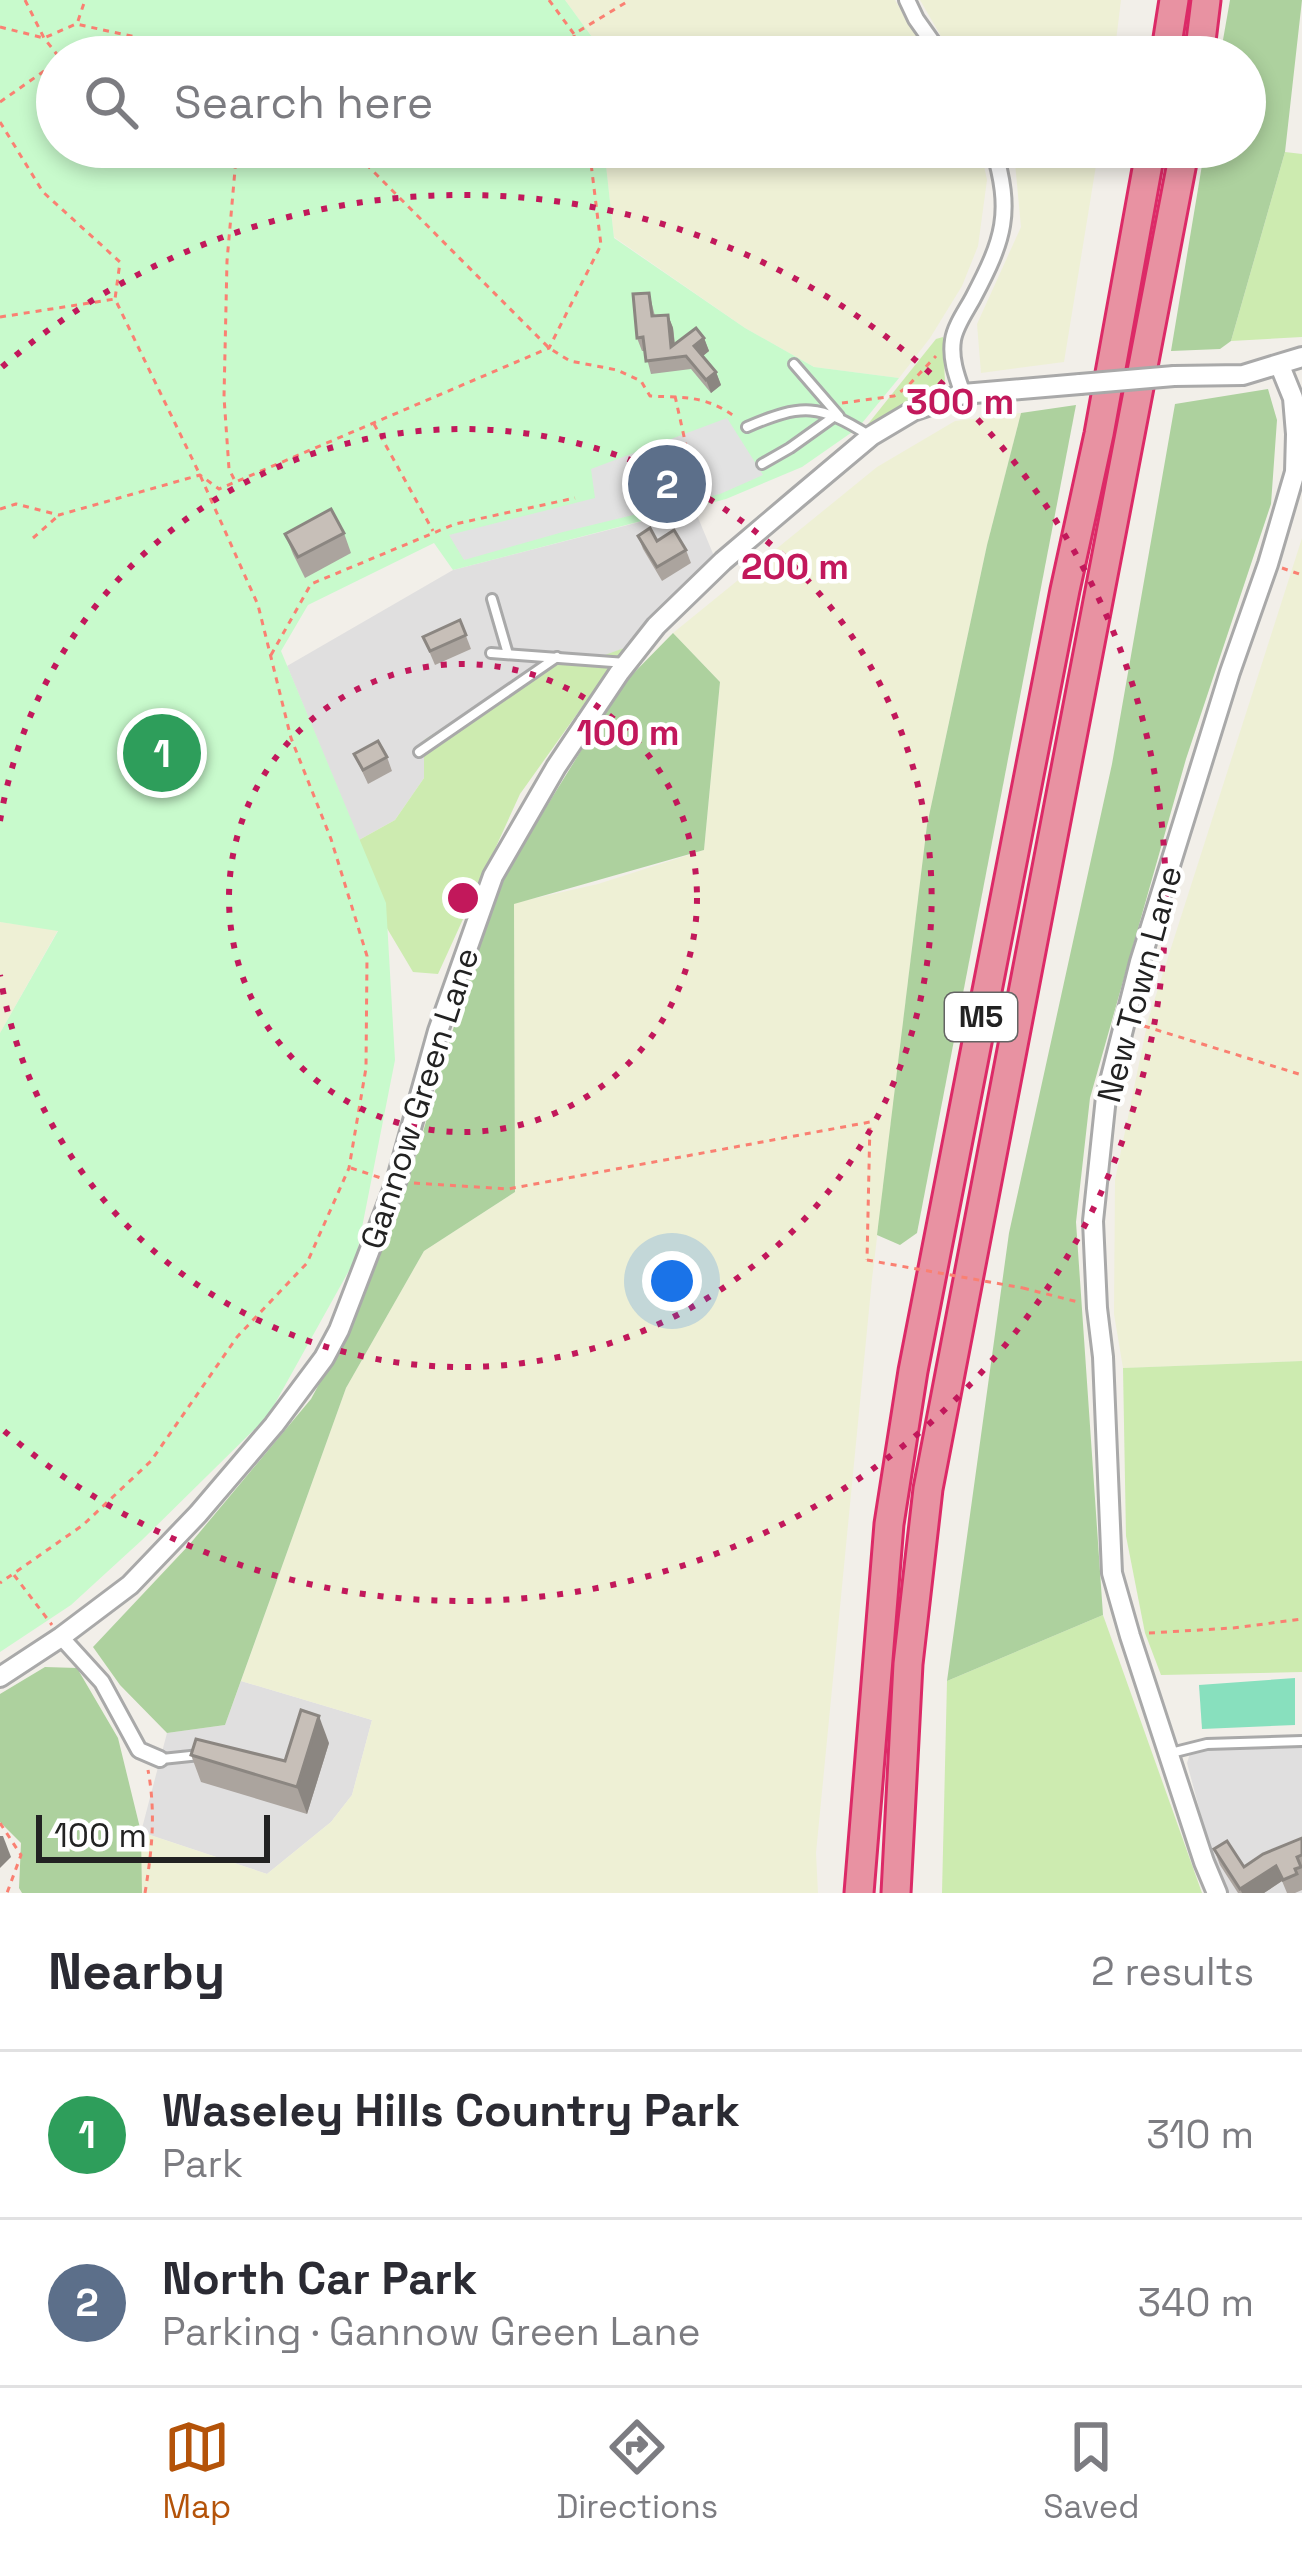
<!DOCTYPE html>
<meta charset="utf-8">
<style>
body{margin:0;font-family:"Space Grotesk",sans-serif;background:#f7f7f7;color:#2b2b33}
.scale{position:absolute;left:36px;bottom:30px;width:234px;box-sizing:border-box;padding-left:12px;border:6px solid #222;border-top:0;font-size:33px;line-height:42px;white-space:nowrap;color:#222;-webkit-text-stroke:9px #fff;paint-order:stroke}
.you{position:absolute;left:672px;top:1281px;width:42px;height:42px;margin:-30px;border:9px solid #fff;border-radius:50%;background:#1a73e8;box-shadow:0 0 0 18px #1a73e833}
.badge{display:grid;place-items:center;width:78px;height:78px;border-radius:50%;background:#b45309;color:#fff;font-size:39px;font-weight:700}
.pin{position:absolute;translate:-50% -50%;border:6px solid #fff;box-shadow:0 3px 12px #0006}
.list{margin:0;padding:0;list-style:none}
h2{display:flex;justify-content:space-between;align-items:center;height:156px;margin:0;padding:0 48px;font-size:51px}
h2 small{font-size:39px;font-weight:400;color:#7c7c81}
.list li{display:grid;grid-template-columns:78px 1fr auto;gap:36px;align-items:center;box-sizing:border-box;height:168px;padding:0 48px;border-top:3px solid #e1e1e2}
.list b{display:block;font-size:45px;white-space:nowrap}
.list p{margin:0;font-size:39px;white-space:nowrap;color:#7c7c81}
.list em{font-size:39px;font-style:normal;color:#7c7c81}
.icon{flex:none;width:66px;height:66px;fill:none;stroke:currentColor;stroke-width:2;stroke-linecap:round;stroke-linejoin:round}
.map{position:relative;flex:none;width:1302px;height:1893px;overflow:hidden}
.search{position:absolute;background:#fff;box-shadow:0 6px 18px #0003;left:36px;right:36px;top:36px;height:132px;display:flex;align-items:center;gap:30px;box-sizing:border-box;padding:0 42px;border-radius:66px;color:#7c7c81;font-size:45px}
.sheet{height:492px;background:#fff}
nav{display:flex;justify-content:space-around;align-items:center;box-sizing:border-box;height:168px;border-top:3px solid #e1e1e2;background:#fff;font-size:33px;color:#7c7c81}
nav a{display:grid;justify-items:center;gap:6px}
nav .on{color:#b45309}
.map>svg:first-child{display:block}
.residential{fill:#e0dfdf}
.farmland{fill:#eef0d5}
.grass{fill:#cdebb0}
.forest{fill:#add19e}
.park{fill:#c8facc}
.pitch{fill:#88e0be}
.parking{fill:#e2e2e2}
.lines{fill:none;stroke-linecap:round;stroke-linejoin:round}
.service-casing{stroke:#a9a9a9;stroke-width:14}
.minor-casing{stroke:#a9a9a9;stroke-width:20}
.tertiary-casing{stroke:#a9a9a9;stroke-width:24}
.motorway-casing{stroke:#dc2a67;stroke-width:33}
.path{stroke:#fa8072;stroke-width:3;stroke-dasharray:6 6;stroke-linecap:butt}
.service{stroke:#fff;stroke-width:8}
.minor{stroke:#fff;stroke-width:14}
.tertiary{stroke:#fff;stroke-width:18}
.motorway{stroke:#e892a2;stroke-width:27}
.tertiary-bridge-casing{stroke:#a9a9a9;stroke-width:24;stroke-linecap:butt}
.path-bridge{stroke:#fa8072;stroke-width:3;stroke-dasharray:6 6;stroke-linecap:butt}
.tertiary-bridge{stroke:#fff;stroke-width:18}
.wall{fill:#aba49e}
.shaded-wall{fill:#8b8681}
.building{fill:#c7bfb8;stroke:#8b8681;stroke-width:3}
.ring{fill:none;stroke:#c2185b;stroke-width:6;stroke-dasharray:6 12}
.labels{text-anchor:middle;stroke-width:9;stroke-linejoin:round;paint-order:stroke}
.shield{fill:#fff;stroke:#646464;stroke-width:3}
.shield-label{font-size:30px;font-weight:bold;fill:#222}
.street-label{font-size:33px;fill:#222;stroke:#fff}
.centre{fill:#c2185b;stroke:#fff;stroke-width:6}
.ring-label{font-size:36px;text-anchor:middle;font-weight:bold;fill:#c2185b;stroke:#fff;stroke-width:9;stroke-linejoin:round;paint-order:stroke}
</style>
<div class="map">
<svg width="1302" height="1893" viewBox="0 0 1302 1893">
<rect width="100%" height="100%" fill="#f2efe9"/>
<g class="residential">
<polygon points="694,508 714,556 624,648 424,740 424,778 395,820 359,840 287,666 453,570"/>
<polygon points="241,1681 372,1720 352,1795 331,1822 267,1874 141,1832 167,1733 225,1725"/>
<polygon points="1302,1739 1302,1893 1226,1893 1214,1864 1187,1763 1192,1747"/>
</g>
<g class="farmland">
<polygon points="565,0 895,0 929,57 594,57 592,37"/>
<polygon points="920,0 1121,0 1114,57 953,57"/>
<polygon points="604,147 980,147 987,180 978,246 962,286 930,338 899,378 814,367 745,328 614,237"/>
<polygon points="1005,147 1099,147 1064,362 981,373 977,324 1021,227 1015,163"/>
<polygon points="1021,413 987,545 927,825 872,1279 816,1853 818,1893 142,1893 141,1832 267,1874 331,1822 352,1795 372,1720 241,1681 346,1388 424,1251 515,1192 514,903 598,884 704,850 720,682 673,633 877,467 955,421"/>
<polygon points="1302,538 1302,1361 1123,1368 1114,1314 1115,1180 1148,1020"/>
<polygon points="0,922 58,930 0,1033"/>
</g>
<g class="grass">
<polygon points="1285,152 1302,154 1302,337 1231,341"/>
<polygon points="943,337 945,383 938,394 880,427 868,424 936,339"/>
<polygon points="624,648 520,794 438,974 413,972 369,898 359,840 395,820 424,778 424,740 539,666 605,655"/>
<polygon points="1302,1361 1302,1672 1161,1675 1145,1633 1126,1536 1123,1368"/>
<polygon points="1103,1615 1202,1893 942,1893 947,1681"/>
</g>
<g class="forest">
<polygon points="1230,0 1302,0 1285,152 1231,341 1220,349 1171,351 1205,147 1245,147 1245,57 1220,57"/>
<polygon points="1268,389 1277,420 1271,504 1186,759 1090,1098 1076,1222 1103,1615 947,1681 1009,1233 1112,764 1175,404"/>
<polygon points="1076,405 917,1233 900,1245 877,1235 927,825 987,545 1021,413"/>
<polygon points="673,633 720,682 704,850 514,904 515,1192 424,1251 346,1388 225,1725 167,1733 120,1685 93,1647 189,1545 311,1399 351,1325 413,1166 493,893 621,686"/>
<polygon points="45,1667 77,1668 118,1738 141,1832 142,1893 22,1893 19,1888 21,1843 0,1822 0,1694"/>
</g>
<polygon class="park" points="0,0 565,0 592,37 594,57 57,57 57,147 604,147 614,238 745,328 814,367 899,378 858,428 802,467 726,499 453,570 434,543 308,605 281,651 386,903 395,1060 356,1258 268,1416 142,1540 71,1605 0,1652 0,1033 58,931 0,922"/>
<polygon class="pitch" points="1295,1678 1295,1725 1202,1729 1199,1685"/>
<polygon class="parking" points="727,418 763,475 720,494 563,532 464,560 449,535 595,498 591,469"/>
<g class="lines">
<g class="service-casing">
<g id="service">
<polyline points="794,364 839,416"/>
<path d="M747,427C803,403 819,404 870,436"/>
<polyline points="762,464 790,448 832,418"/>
<polyline points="492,599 508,654"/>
<polyline points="491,653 626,663"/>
<polyline points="419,752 557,657"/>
<polyline points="1171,1753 1207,1744 1302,1741"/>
<polyline points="162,1759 200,1755"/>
</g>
</g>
<g class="minor-casing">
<g id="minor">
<polyline points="907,0 916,19 943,57"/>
<path d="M963,394C957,377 950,359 953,340C955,326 966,311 973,298C1004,239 1013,213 993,147"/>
<polyline points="61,1637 102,1682 139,1750 160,1759"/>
</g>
</g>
<g class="tertiary-casing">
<g id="tertiary">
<polyline points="1174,376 1243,375 1302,357"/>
<polyline points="0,1677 61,1637 130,1585 198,1514 274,1425 324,1358 339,1330 396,1182 438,1031 493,876 556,767 619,673 656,626 723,561 796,499 871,436 913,411 963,394 1080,384"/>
<polyline points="1217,1893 1204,1862 1130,1636 1112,1573 1103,1357 1097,1308 1093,1221 1106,1097 1140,962 1230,672 1268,564 1295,472 1296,434 1293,398 1280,366"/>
</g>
</g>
<g class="motorway-casing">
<g id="motorway">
<polyline points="1165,57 1174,0"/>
<polyline points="1199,57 1206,0"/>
<polyline points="859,1893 889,1524 913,1371 1065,590 1099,434 1151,147"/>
<polyline points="896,1893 908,1664 928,1489 1185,147"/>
</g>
</g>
<g class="path">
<polyline points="25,0 44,38 59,57"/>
<polyline points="549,0 574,34 630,0"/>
<polyline points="78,21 85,0"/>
<polyline points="0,27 44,38 76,24 227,57"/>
<polyline points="574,35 577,57"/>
<polyline points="0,102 57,62"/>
<polyline points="0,122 43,192 120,262 115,299 200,475 258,605 291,738 331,839 367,956 366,1068 349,1168 307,1263 237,1337 151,1461 83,1525 0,1583"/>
<path d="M349,147L549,348L570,361L617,370L641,381L650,396C687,398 705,395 737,418"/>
<polyline points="0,317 115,299"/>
<polyline points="675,396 689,459"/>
<polyline points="842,403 894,396 906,388 936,356"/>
<polyline points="374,424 433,531"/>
<polyline points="234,479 229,469 224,397 227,261 237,147"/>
<polyline points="0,509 16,504 59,515 200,475 219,489 549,348 601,245 589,147"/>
<polyline points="33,538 58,516"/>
<polyline points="1282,568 1302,575"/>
<polyline points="271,655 311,584 455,524 575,498"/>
<polyline points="1144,1026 1302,1075"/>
<polyline points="351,1168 381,1178"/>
<polyline points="414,1183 508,1189 870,1122 867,1260"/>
<polyline points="1023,1288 1078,1302"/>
<polyline points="14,1575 52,1625"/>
<polyline points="1149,1633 1233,1628 1302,1619"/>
<polyline points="0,1823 21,1855 7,1893"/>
<path d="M145,1893C152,1850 156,1813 148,1770"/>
</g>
<use href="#service" class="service"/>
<use href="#minor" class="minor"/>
<use href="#tertiary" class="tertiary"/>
<use href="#motorway" class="motorway"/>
<g class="tertiary-bridge-casing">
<polyline id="tertiary-bridge" points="1080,384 1174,376"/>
</g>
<polyline class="path-bridge" points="867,1260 1023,1288"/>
<use href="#tertiary-bridge" class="tertiary-bridge"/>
</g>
<g class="wall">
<polygon points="649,293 655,316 668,315 673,328 675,344 704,338 709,351 703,356 716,372 721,385 711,393 691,369 651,374 645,351 642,351 637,338"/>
<polygon points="344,533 351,553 305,578 293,554 285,534"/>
<polygon points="638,536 686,550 691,563 662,581 643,549"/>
<polygon points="460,620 471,649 435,665 423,637"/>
<polygon points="354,754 387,757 392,771 368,784"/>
<polygon points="329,1743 307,1814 201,1782 191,1755 285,1761"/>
<polygon points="1302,1838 1302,1890 1295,1893 1287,1893 1282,1881 1264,1893 1238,1893 1220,1865 1214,1849 1244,1867"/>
</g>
<g class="shaded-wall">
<polygon points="668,315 673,328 676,360 671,347"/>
<polygon points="704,338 709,351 699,359 694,346"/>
<polygon points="716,372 721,385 711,393 706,380"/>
<polygon points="319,1716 329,1743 307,1814 297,1787"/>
<polygon points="0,1836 3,1836 11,1857 0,1868"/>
<polygon points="1276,1866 1282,1881 1264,1893 1242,1893 1240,1889"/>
</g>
<g class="building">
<polygon points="649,293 652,316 668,315 671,347 696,328 704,338 694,346 716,372 706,380 686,356 646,361 643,337 637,338 633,294"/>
<polygon points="331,509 344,533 298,557 285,534"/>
<polygon points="650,528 657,541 674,530 686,550 657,567 638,536"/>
<polygon points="460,620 466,635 430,651 423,637"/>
<polygon points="378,741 387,757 363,770 354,754"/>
<polygon points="301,1710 319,1716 297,1787 191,1755 196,1739 285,1761"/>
<polygon points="1302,1838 1302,1855 1297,1857 1301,1867 1295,1869 1297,1874 1283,1880 1276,1866 1240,1889 1214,1849 1227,1841 1244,1867 1263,1854"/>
</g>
<g class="ring">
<circle cx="463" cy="898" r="234"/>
<path d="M0 821A469 469 0 1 1 0 975"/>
<path d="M2 367A703 703 0 1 1 2 1429"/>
</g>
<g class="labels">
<rect class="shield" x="945" y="993" width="72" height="48" rx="9"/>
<g class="shield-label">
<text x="981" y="1027">M5</text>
</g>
<g class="street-label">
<text transform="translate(1139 984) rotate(-75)" y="12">New Town Lane</text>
<text transform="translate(419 1098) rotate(-72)" y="12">Gannow Green Lane</text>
</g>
</g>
<circle cx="463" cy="898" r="18" class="centre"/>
<g class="ring-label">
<text x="960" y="414">300 m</text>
<text x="795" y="579">200 m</text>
<text x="628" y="745">100 m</text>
</g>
</svg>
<div class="scale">100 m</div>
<div class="you"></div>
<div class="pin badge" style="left:162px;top:753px;background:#2e9e5b">1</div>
<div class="pin badge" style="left:667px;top:484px;background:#5c6f8a">2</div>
<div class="search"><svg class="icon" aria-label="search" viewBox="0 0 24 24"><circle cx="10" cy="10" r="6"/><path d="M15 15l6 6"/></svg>Search here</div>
</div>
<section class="sheet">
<h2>Nearby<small>2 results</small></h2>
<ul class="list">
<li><span class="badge" style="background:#2e9e5b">1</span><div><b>Waseley Hills Country Park</b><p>Park</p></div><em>310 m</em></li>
<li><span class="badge" style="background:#5c6f8a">2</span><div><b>North Car Park</b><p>Parking · Gannow Green Lane</p></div><em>340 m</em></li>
</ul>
</section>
<nav>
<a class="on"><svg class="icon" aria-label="map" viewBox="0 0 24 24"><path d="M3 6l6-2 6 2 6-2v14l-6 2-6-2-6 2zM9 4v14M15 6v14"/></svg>Map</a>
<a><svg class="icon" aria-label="directions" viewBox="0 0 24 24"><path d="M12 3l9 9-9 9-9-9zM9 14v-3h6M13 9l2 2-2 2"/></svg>Directions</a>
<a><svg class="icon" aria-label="saved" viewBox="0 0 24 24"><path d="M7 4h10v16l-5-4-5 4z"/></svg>Saved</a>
</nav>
